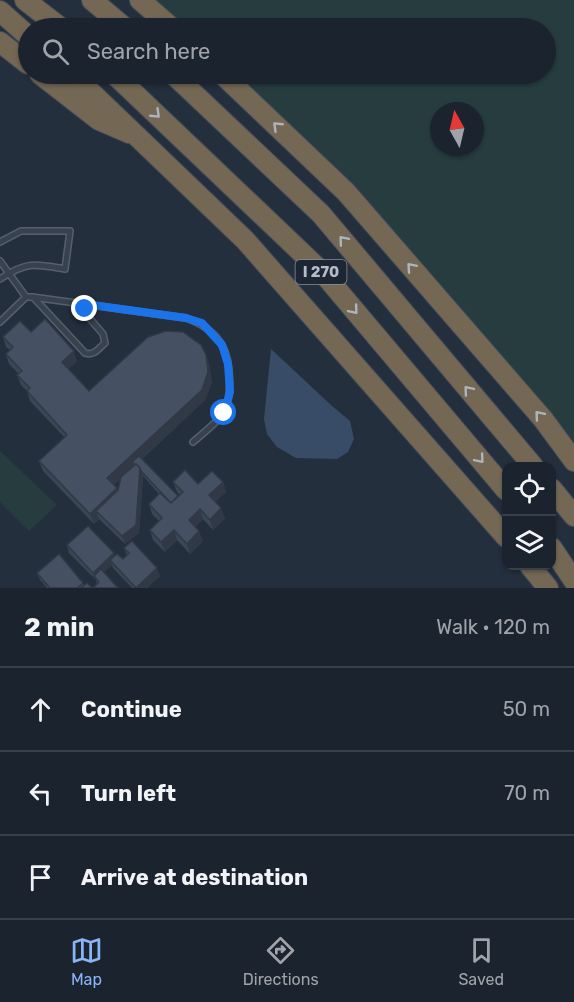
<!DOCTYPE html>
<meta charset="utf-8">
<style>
body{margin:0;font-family:Rubik,sans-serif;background:#282f3a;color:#f1f3f6}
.controls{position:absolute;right:18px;bottom:18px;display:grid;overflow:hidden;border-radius:12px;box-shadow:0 2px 4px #0004}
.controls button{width:54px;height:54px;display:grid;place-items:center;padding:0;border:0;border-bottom:2px solid #39404a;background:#1b232e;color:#f1f3f6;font:30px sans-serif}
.compass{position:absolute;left:430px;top:102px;width:54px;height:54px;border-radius:50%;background:#1b232e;box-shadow:0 2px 4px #0004;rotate:352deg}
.stop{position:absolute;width:18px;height:18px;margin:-14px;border:4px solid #1a73e8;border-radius:50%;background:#fff}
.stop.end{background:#1a73e8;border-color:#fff;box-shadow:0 2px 6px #0008}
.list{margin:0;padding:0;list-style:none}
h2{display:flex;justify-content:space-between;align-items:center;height:78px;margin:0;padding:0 24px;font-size:26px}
h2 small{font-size:20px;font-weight:400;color:#a0a4aa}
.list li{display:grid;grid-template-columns:39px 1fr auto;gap:18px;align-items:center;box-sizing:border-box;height:84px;padding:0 24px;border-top:2px solid #39404a}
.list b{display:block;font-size:22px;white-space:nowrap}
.list em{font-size:20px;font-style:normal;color:#a0a4aa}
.icon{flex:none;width:33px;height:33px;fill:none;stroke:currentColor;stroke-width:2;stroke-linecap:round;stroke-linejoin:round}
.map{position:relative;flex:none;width:574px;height:588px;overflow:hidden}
.search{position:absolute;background:#1b232e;box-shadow:0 2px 4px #0004;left:18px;right:18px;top:18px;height:66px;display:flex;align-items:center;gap:15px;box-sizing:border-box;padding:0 21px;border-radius:33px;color:#a0a4aa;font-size:22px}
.sheet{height:330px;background:#1b232e}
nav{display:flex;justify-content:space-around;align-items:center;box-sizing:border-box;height:84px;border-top:2px solid #39404a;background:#1b232e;font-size:16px;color:#a0a4aa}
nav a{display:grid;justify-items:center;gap:3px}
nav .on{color:#8ab4f8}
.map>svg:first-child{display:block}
.green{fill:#263c3f;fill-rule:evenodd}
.water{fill:#394c67}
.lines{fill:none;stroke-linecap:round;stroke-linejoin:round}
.lane-casing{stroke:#565f6c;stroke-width:8}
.highway-casing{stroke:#434c59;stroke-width:22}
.lane{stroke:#38414e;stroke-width:5}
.highway{stroke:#746855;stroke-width:20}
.wall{fill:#3b4654;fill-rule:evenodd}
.shaded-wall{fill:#303945}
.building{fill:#455162;stroke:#303945;stroke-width:1.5}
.oneway{stroke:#aeb4bd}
.route{stroke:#1a73e8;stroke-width:8}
.labels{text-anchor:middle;stroke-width:4.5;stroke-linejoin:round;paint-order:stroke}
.shield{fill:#1d2633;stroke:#878f9c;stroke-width:1.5}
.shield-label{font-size:15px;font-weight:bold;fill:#b4bcc9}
</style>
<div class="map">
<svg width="574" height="588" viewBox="0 0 574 588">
<rect width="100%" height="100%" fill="#242f3e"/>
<g class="green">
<path d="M140,0H574V461L436,295L222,74H546V28H172ZM439,111H475V147H439Z"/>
<polygon points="0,451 57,505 29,531 0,502"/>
</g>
<polygon class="water" points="271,349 332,406 350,421 354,439 348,452 337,459 296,458 277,447 267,434 264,419"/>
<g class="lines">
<g class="lane-casing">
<g id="lane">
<path d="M0,242L21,231H70L65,269C35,264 27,261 0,279"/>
<polyline points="0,261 26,297"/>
<path d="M34,298L85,353C94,356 98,349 105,343L103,334L85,313V304"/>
<path d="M0,322L26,297H32L186,318C200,323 214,331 222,345C231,361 233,398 223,413C216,424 203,433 193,442"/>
</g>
</g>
<g class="highway-casing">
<g id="highway">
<polyline points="25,0 61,28"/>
<polyline points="92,0 125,28"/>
<polyline points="140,0 172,28"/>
<polyline points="0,11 28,36"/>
<polyline points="0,42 28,64"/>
<polyline points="40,74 99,120 129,133"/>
<polyline points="72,74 245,240 506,537"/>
<polyline points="114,74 323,273 506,490"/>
<polyline points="173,74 321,214 533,466"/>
<polyline points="222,74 346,192 543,419 574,461"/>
<polyline points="552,489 574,516"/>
<polyline points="552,548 574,581"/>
<polyline points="530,566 548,588"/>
</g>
</g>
<use href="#lane" class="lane"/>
<use href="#highway" class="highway"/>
</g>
<g class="wall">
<path d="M31,332L77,361L68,369L89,391L206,355L209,365L212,382L205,400L142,459L178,496L180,495L177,492L173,482L198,484L223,482L226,492L215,502L225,518L213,530L203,519L195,527L203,541L190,554L177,540L165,552L153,540L150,530L159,521L152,514L149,504L159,494L143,476L139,533L125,544L99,519L94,524L43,471L39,461L64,437L30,401L27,391L21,385L17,375L19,374L9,364L6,354L10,350L6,347L3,337ZM121,479L118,490L114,485Z"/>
<polygon points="67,545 115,556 123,559 127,556 124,548 160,576 147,588 132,588 113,568 112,565 104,572 118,588 97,584 96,580 69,553"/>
<polygon points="37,573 83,583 84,585 92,588 47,588 40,580"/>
</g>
<g class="shaded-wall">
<polygon points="74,351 77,361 65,372 62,362"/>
<polygon points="206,355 209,365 212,382 205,400 135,465 132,462 134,466 111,488 107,478"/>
<polygon points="140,468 143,476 139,533 125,544 122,536"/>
<polygon points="223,482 226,492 212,505 209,495"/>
<polygon points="117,488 121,498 96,511 99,519 94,524 90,514"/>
<polygon points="221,508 225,518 213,530 210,520"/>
<polygon points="200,509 203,519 192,530 189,520"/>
<polygon points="174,530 177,540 165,552 161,542"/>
<polygon points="199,531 203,541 190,554 187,544"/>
<polygon points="114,553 116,561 110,560 112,565 97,579 94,576 96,581 93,573"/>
<polygon points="157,568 160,576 147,588 136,588"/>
</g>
<g class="building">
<polygon points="45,319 74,351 62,362 89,391 148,337 166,331 183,332 201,345 206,355 208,372 202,390 107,478 117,488 90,514 39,461 67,435 27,391 30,388 17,375 22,371 6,354 13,347 3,337 20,321 31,332"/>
<polygon points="139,456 178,496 171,503 141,471 140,468 132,462"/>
<polygon points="136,464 140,468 136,525 122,536 96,511 118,490 121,477"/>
<polygon points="185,470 198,484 212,471 223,482 209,495 221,508 210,520 200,509 189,520 199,531 187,544 174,530 161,542 150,530 162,518 149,504 160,493 171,503 183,492 173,482"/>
<polygon points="88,526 114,553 93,573 67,545"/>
<polygon points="132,541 157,568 136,588 110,560 117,554 123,559 129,553 124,548"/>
<polygon points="59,554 83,583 77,588 50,588 37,573"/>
<polygon points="101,569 118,588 93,588 99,582 94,576"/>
<polygon points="87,583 92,588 81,588"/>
</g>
<defs><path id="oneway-chevron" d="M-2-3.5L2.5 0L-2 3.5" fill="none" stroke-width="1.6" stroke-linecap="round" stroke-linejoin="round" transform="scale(1.5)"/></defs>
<g class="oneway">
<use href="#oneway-chevron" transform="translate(156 114) rotate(44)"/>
<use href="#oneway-chevron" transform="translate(277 126) rotate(-136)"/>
<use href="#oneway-chevron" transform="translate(343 240) rotate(-130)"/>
<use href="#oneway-chevron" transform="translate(411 267) rotate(-131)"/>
<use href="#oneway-chevron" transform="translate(354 310) rotate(50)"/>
<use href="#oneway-chevron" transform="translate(468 390) rotate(-130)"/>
<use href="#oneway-chevron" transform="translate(539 415) rotate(-130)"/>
<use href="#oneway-chevron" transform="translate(480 459) rotate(50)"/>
</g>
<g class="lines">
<polyline class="route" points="85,309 85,304 186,318 202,323 222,345 228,364 230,392 224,413"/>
</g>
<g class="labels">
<rect class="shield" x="295.5" y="260" width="51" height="24" rx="4.5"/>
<g class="shield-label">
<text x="321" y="277">I 270</text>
</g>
</g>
</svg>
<div class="controls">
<button><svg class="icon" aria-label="locate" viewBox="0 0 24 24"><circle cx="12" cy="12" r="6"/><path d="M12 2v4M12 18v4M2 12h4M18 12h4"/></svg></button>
<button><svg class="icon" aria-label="layers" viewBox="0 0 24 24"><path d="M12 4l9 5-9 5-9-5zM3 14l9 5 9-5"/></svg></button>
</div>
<svg class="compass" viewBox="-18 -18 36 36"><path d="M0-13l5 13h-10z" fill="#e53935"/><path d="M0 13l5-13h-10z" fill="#a0a4aa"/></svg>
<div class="stop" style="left:224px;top:413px"></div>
<div class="stop end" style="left:85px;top:309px"></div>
<div class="search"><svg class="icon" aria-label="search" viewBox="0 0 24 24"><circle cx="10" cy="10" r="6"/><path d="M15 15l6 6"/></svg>Search here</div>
</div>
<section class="sheet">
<h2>2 min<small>Walk · 120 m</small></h2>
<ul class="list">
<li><svg class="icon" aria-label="ahead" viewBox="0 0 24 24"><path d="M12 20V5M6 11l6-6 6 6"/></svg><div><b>Continue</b></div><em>50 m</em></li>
<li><svg class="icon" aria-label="left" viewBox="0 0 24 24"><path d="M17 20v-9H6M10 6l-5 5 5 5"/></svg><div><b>Turn left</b></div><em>70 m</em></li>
<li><svg class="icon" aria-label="arrive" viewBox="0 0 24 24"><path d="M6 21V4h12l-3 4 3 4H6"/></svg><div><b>Arrive at destination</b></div></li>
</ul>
</section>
<nav>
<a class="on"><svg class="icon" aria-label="map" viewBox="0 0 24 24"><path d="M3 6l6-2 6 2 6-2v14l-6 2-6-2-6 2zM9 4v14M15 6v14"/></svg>Map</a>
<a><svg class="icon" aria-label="directions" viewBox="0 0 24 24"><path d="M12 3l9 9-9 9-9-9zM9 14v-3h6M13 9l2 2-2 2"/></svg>Directions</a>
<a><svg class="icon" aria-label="saved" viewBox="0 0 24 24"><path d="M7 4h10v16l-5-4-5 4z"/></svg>Saved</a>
</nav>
